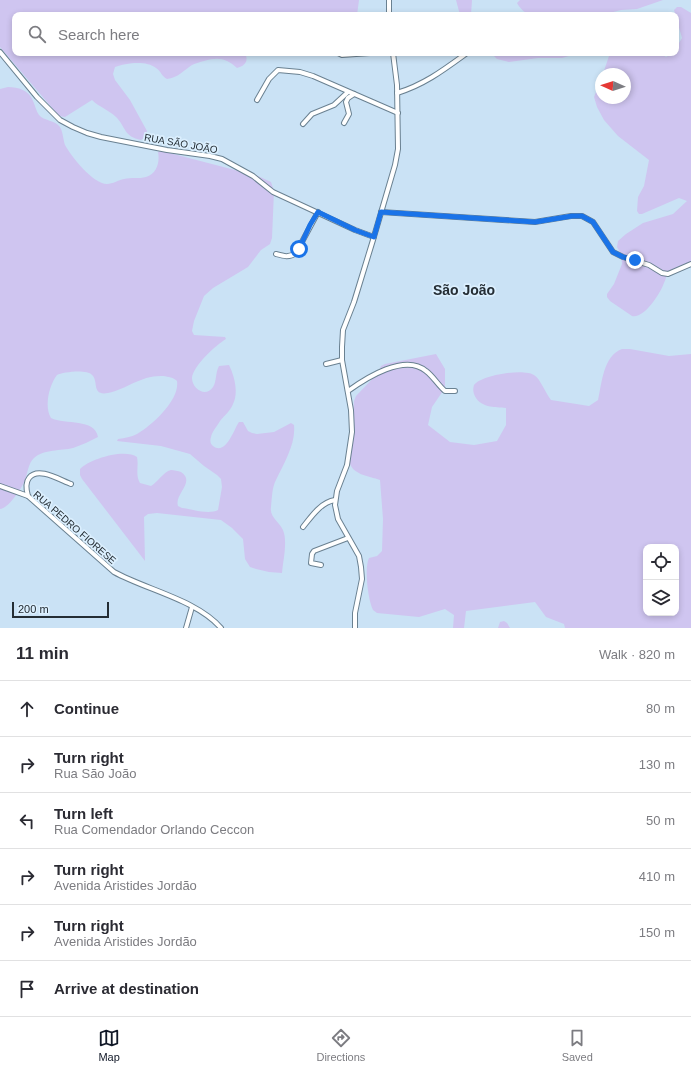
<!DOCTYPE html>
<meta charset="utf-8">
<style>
body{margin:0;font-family:Arial,sans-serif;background:#f2f2f3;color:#2b2b33}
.controls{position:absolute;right:12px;bottom:12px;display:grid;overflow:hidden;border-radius:8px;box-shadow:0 2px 6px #0003}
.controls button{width:36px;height:36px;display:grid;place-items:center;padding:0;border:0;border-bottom:1px solid #e1e1e2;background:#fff;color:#2b2b33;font:20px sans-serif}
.compass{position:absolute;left:595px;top:68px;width:36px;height:36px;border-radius:50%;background:#fff;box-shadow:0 2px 6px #0003;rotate:273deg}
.scale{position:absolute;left:12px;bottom:10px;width:97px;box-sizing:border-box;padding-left:4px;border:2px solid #242d34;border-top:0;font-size:11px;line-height:14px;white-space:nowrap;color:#242d34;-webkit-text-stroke:3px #dbeffe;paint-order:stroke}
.stop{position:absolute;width:12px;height:12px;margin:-9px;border:3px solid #1a73e8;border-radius:50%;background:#fff}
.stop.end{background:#1a73e8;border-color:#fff;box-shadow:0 1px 4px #0008}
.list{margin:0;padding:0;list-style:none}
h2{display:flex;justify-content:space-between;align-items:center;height:52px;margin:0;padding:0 16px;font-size:17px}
h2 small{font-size:13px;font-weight:400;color:#7c7c81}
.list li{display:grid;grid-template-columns:26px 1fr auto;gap:12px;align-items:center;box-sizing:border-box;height:56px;padding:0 16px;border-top:1px solid #e1e1e2}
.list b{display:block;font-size:15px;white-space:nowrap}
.list p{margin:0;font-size:13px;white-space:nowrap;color:#7c7c81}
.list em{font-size:13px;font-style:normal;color:#7c7c81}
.icon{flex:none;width:22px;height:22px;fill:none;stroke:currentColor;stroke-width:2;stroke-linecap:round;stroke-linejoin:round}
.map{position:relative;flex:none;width:691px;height:628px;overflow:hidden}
.search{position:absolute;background:#fff;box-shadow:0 2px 6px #0003;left:12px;right:12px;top:12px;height:44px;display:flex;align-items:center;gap:10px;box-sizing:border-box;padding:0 14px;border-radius:8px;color:#7c7c81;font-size:15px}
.sheet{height:388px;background:#fff}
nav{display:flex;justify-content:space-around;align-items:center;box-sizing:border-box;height:56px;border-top:1px solid #e1e1e2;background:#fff;font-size:11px;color:#7c7c81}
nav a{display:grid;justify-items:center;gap:2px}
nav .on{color:#111827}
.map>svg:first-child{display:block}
.green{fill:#cfc5f0;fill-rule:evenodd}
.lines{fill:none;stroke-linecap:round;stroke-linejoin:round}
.minor-casing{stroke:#6a8191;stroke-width:6}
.minor{stroke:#fff;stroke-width:4}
.route{stroke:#1a73e8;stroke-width:5}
.labels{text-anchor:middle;stroke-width:3.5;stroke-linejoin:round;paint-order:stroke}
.street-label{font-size:10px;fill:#242d34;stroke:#dbeffe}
.district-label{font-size:14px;font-weight:bold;fill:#242d34;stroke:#dbeffe}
</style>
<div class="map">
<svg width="691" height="628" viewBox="0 0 691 628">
<rect width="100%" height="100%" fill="#cae2f5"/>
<g class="green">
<path d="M0,0H359L357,15H15V53H245C249,61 245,66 237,68C226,58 218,57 204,61C200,62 196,63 192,65C184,70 178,78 167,79C162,77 161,71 156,68C146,60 126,63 115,67L113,74L115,80L130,100L147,131L145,137L141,140C124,137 126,127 116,117C109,110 99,107 92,100L65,117L59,116L0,47Z"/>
<polygon points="456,0 472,0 471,15 460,15"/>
<path d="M520,0H663L637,9L621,10L602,15H532C525,13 521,10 517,3Z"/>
<path d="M677,7H681L691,13V267L669,271C666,275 666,279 664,283C660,294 644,319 632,316L610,301L607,297V294L614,284L622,264L621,254L617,247L618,241L626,234L643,223L673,214L687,201L679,198L642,214H639L637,211L638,197L644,186L649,160L618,136L604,120L597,107L594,97L601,79V98H625V74H603L610,53H660L666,57L673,53H676V48L682,38L674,10Z"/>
<polygon points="491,53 579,53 562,58 538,58 509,62 497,59"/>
<path d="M8,87C18,87 29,90 33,101C35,105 36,111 39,115C44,121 55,120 60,127C63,132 63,139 65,145C71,156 93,184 107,184C113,184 118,180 124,179C131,177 139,179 146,177C157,174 160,162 158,152L162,151L258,176L271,182L274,191L272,238L270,244L261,250L248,267L213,288L204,296L194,321L192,331L194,335L225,337L226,339C216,345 193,366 192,378C192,389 206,398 213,387C217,381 215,373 219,366L229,365C234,375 239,392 233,404C231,410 224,416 220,421C217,426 212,432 211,437C210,440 210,444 213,446C226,456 234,429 239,422H243L248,431L252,433L257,434L274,432L291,423L294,425C296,444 284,463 276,480C272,487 272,498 271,507C269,518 282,523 284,533C287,545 283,561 282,573L269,572L256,569L250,567L245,559L243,539L232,528L221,520L157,513L148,514L144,517L145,561L82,479L80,475V469C89,459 125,448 137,457C139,466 135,475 140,483L151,486C158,482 163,472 171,470C174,470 178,471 181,472C196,482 174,494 178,506L182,508C192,509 208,515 218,510L222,487L221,479L217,475L204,466L190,454L161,446L117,441L118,439C125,438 131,437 137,434C152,425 180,400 177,381C173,377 169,377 163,376C141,375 127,389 108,393C91,396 99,381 92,375C87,369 63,372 57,375C49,385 44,407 51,418C65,425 95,418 98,437C90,441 82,445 73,448C61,451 44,449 34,458C28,464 28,472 25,480C22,488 8,509 0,509V89Z"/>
<path d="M622,349H630L669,356L691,354V628H565L564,624L546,617L535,602L466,611L464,628H453L454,615L445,609L419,617L377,613L373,610C368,600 364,568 369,558L377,556L382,551L383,519L380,480C369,476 351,475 349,460L354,401L356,396L378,373L381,366L385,364L436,354L445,369V388L432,407L428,425L450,442L474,445L497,441L506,425V408C495,407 479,408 474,394C473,391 473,388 474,385C481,375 524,368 534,375C540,378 546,394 551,400L589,406L598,400C602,383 603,356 622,349ZM646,547H676V613H646Z"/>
<polygon points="504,621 507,623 510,628 498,628 500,622"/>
</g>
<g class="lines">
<g class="minor-casing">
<g id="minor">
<polyline points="389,0 389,15"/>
<polyline points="0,52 37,97 60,120 73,127 87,133 101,137 167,150 210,156 222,159 253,176 273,192 355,230 374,237"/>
<polyline points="338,53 342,55 370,53"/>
<path d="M397,93C424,85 445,69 467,53"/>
<polyline points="257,100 269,79 278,70 300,72 313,76 398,113"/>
<polyline points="344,123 349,114 346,102 348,98 354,94"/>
<polyline points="303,124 312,114 334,105 348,92"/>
<polyline points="381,212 535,222 571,216 582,216 593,222 613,252 623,257 649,265 662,273 668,274 691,264"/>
<path d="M276,254C283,256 289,258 296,253L318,212"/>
<polyline points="326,364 342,360"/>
<path d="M348,391C366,378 405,353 426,371C433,376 438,385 445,391H455"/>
<path d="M0,486L28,496L114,572C147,590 197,600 221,628"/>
<path d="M28,496C26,489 25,483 29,478C38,466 60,480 71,484"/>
<path d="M303,527C311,517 321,502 335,500"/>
<polyline points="321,565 311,563 312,554 314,551 348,538"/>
<polyline points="186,628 192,607"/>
<polyline points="355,628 355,613 362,579 361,567 359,556 338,519 335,505 337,491 347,465 352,432 351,410 342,360 342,347 343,330 354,302 373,240 395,165 398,149 397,85 393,53"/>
</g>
</g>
<use href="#minor" class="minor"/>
</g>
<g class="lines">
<polyline class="route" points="299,249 310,225 318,212 355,230 374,237 381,212 535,222 572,216 582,216 593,222 613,252 623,257 635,260"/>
</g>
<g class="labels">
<g class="street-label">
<text transform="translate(181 143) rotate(10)" y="4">RUA SÃO JOÃO</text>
<text transform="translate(75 527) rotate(41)" y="4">RUA PEDRO FIORESE</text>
</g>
<g class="district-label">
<text x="464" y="295">São João</text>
</g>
</g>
</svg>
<div class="controls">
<button><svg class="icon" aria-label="locate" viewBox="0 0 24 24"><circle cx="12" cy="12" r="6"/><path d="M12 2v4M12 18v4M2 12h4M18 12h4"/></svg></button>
<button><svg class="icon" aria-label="layers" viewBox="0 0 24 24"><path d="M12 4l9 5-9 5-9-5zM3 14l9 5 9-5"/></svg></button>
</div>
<svg class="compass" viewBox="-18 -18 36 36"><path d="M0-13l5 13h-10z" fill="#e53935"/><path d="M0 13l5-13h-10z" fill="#7c7c81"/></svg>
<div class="scale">200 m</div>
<div class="stop" style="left:299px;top:249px"></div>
<div class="stop end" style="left:635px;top:260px"></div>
<div class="search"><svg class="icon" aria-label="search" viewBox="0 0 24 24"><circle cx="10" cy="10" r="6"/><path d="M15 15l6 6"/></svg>Search here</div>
</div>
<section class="sheet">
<h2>11 min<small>Walk · 820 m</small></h2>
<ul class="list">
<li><svg class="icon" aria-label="ahead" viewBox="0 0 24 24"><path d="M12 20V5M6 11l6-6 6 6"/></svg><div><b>Continue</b></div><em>80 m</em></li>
<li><svg class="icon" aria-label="right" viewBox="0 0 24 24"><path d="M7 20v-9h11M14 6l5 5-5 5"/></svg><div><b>Turn right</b><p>Rua São João</p></div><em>130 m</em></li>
<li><svg class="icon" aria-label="left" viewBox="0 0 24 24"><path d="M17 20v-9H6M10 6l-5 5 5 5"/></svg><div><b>Turn left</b><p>Rua Comendador Orlando Ceccon</p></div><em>50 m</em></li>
<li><svg class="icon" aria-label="right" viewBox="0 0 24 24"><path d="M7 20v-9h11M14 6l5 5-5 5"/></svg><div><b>Turn right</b><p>Avenida Aristides Jordão</p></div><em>410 m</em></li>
<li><svg class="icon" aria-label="right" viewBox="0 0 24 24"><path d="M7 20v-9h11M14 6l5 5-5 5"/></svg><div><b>Turn right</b><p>Avenida Aristides Jordão</p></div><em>150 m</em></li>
<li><svg class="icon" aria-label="arrive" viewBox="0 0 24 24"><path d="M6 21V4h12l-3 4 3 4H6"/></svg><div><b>Arrive at destination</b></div></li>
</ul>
</section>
<nav>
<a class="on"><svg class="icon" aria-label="map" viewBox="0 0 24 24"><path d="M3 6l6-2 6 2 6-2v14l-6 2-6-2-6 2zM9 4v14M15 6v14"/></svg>Map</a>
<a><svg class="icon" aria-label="directions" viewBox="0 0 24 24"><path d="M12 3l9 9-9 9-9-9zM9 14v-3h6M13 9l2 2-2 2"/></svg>Directions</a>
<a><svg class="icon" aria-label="saved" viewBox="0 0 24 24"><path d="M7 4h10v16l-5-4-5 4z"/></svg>Saved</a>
</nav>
